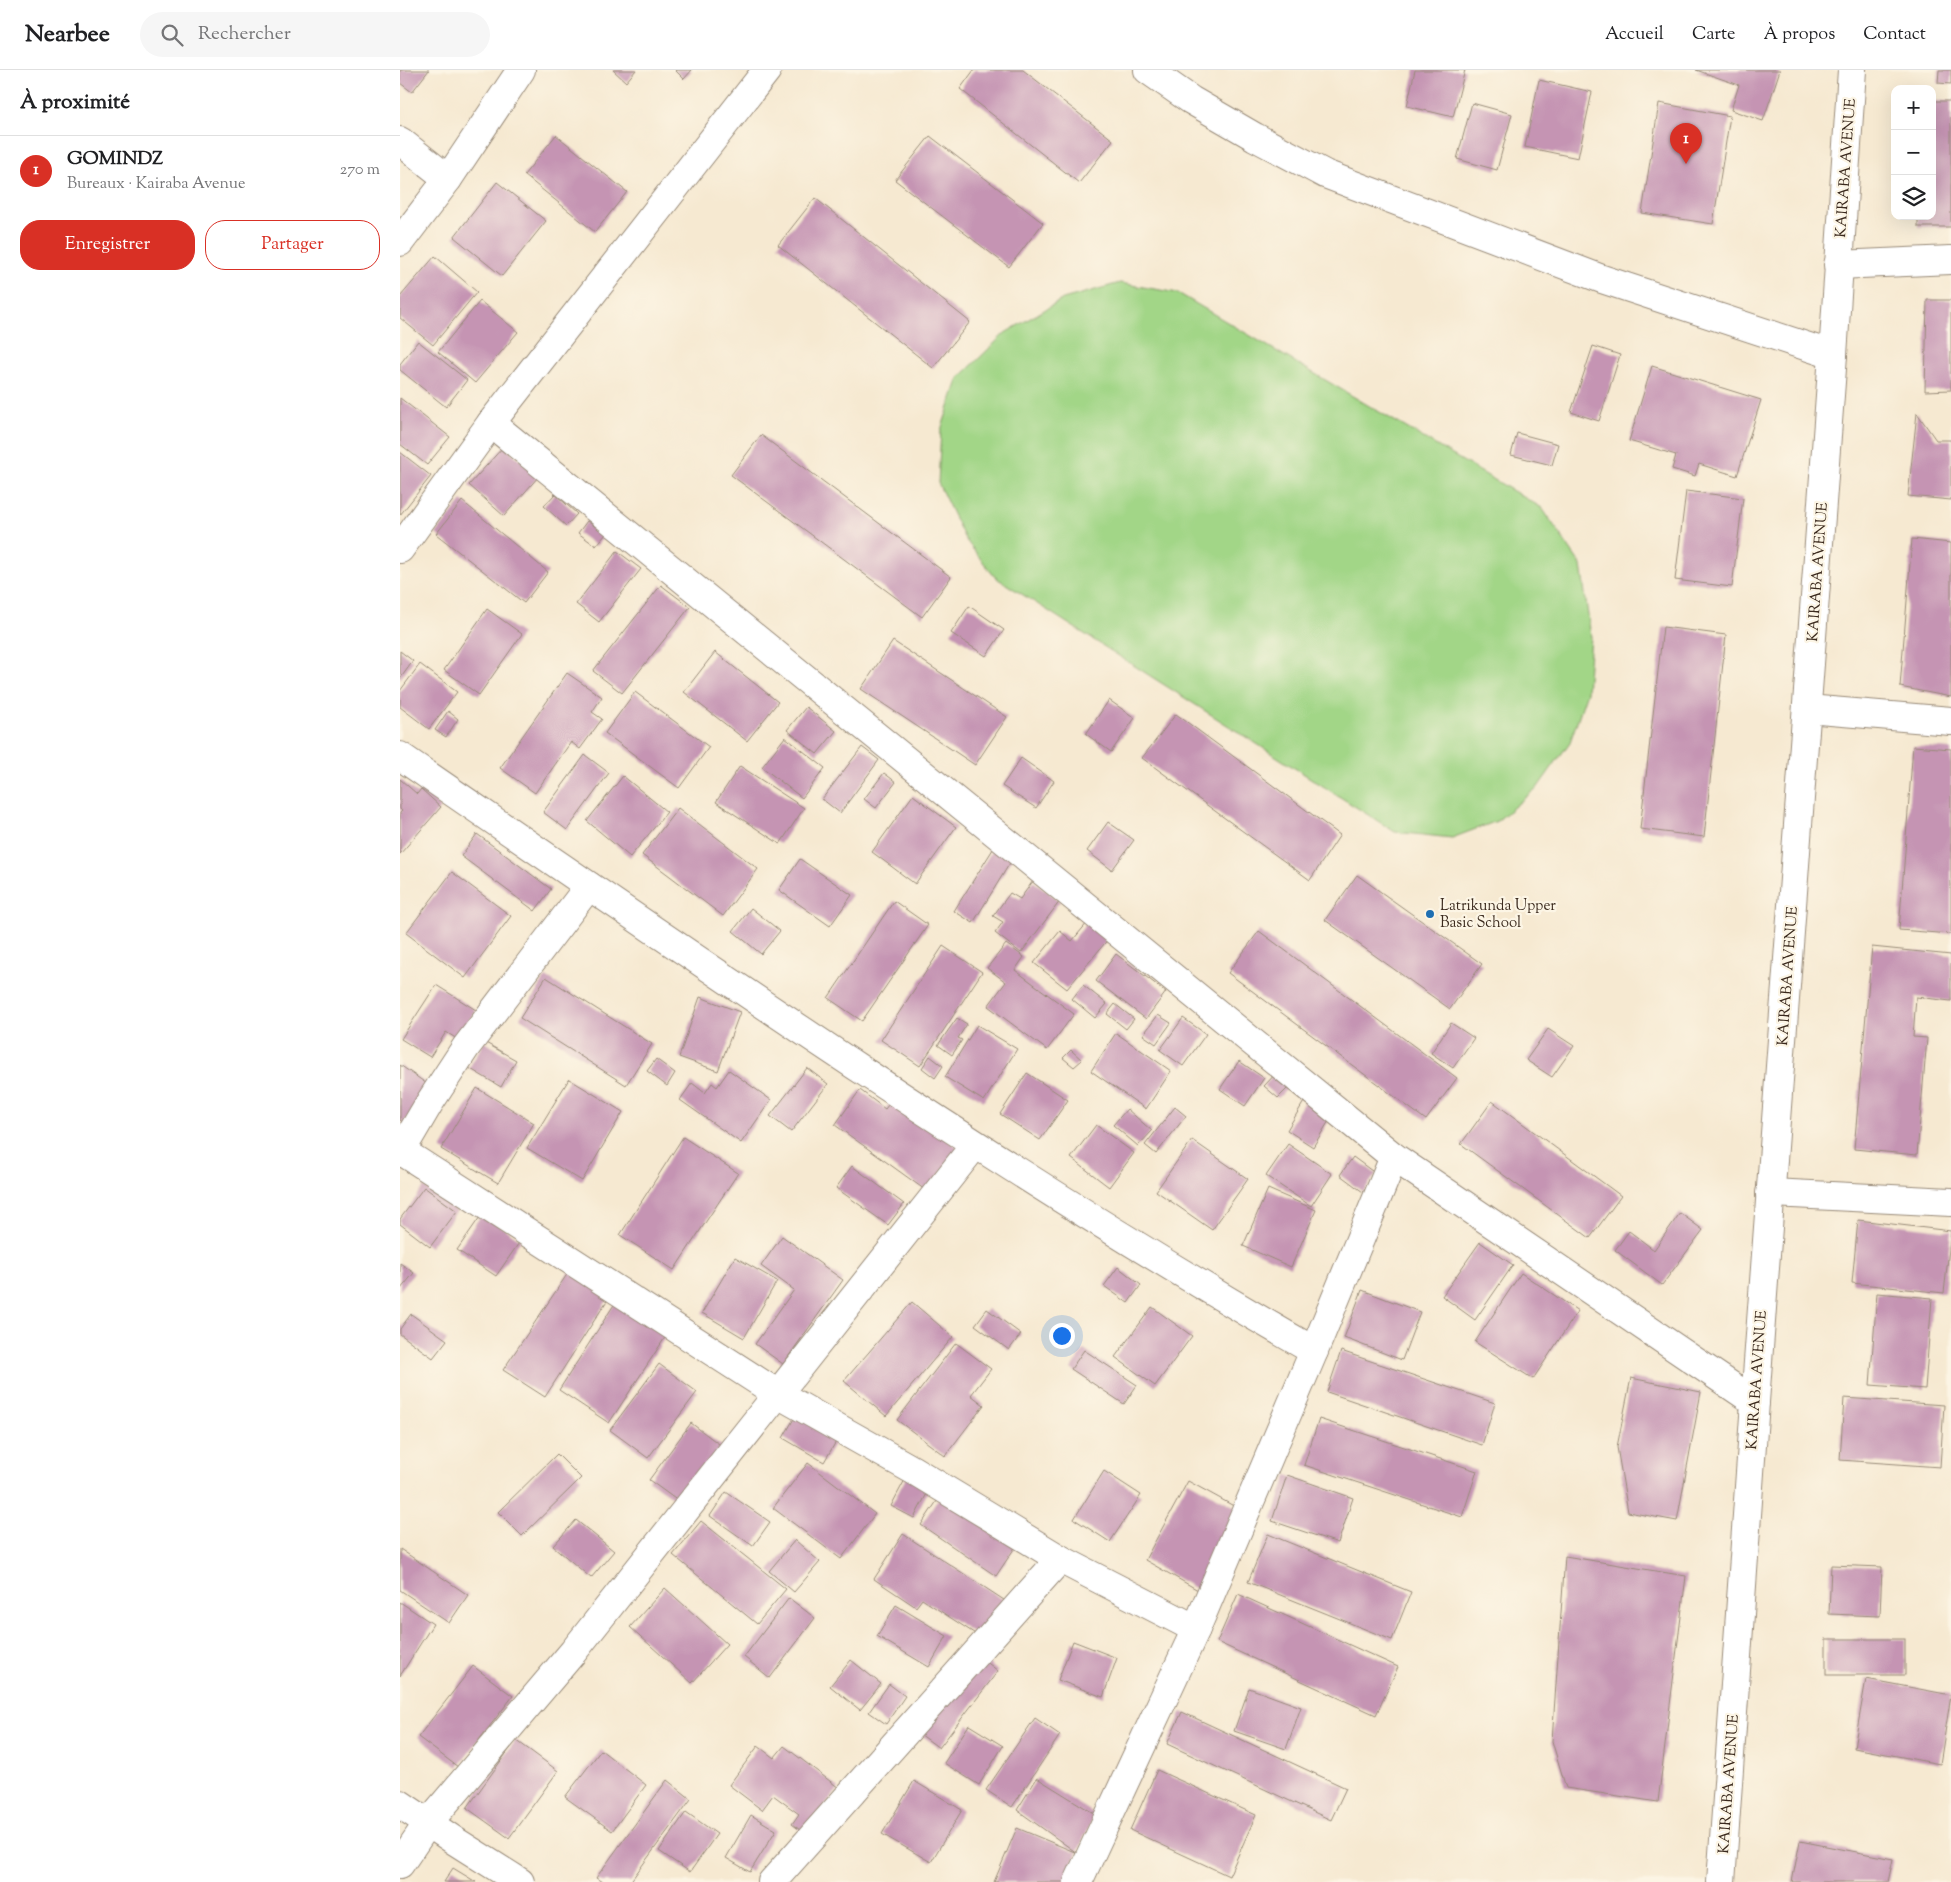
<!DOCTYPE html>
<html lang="fr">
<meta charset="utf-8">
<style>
body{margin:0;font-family:"Sorts Mill Goudy",serif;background:#f6f6f6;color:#202124}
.controls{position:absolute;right:15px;top:15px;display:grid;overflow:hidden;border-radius:10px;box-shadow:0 5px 20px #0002}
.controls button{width:45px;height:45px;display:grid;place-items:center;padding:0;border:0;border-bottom:1px solid #e0e0e0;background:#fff;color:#202124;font:25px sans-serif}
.you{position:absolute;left:661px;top:1265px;width:18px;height:18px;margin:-12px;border:4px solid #fff;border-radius:50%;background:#1a73e8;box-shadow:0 0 0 8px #1a73e833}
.badge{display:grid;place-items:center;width:32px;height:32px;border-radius:50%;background:#d93025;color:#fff;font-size:16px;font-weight:700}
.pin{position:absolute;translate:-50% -41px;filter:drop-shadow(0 1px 2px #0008)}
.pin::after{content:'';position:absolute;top:26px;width:18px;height:15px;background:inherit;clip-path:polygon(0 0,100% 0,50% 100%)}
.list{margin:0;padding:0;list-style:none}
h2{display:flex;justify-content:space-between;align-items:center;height:65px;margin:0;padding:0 20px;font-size:21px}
h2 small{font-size:16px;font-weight:400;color:#757577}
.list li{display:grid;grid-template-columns:32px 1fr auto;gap:15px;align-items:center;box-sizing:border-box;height:70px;padding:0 20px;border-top:1px solid #e0e0e0}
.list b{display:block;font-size:19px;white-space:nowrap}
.list p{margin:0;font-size:16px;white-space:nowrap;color:#757577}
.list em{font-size:16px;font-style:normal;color:#757577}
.actions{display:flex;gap:10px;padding:15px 20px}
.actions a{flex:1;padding:11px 0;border:1px solid #d93025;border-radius:20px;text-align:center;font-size:18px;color:#d93025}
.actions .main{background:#d93025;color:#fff}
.icon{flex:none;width:28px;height:28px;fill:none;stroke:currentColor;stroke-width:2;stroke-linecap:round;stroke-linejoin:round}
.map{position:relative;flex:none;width:1551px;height:1812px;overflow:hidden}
header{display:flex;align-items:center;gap:30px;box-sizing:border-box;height:70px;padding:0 25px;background:#fff;border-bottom:1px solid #e0e0e0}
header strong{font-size:24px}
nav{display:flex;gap:28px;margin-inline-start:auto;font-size:18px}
.search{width:350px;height:45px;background:#f6f6f6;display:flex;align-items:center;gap:12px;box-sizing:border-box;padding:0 18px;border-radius:28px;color:#757577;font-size:19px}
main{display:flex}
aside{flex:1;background:#fff}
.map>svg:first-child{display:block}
.green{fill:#a2d687;stroke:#6e8052}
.building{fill:#c594b3}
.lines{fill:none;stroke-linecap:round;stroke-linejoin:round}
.minor-casing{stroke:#988a78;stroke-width:30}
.tertiary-casing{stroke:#988a78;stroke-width:30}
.minor{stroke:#fff;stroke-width:28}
.tertiary{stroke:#fff;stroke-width:28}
.poi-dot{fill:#1f6fb2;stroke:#fcf5e5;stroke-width:2}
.labels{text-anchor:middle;stroke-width:4.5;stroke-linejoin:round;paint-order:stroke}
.street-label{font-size:15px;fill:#3b2a1e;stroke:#fcf5e5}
.poi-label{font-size:15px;fill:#3b2a1e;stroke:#fcf5e5;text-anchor:start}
</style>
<header>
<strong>Nearbee</strong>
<div class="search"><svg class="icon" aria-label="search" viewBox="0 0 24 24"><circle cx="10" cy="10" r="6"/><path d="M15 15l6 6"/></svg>Rechercher</div>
<nav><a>Accueil</a><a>Carte</a><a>À propos</a><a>Contact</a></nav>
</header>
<main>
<aside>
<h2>À proximité<small></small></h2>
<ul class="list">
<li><span class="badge">1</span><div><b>GOMINDZ</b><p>Bureaux · Kairaba Avenue</p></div><em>270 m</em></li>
</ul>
<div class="actions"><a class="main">Enregistrer</a><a>Partager</a></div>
</aside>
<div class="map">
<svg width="1551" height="1812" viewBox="0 0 1551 1812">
<rect width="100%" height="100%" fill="#fcf5e5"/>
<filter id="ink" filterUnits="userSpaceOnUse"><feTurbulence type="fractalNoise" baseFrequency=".02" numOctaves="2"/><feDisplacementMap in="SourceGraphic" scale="10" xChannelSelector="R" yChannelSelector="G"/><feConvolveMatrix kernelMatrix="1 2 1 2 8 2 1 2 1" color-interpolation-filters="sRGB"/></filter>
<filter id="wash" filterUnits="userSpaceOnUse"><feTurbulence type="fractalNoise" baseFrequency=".0096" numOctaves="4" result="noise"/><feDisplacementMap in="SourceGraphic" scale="20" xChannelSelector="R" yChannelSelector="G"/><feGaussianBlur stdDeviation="1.12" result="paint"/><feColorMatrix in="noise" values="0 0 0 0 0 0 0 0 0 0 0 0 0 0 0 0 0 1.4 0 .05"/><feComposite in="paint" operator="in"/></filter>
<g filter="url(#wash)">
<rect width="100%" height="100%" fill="#f6e9d1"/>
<polygon class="green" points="720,213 778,223 1142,438 1181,495 1191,567 1187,622 1170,672 1138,717 1097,751 1052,768 995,762 595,507 565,469 538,413 541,360 559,308 605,263 663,229"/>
<g id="blocks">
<g class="building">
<polygon points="0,0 29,0 12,22 0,13"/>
<polygon points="213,0 236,0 226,12"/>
<polygon points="275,0 292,0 284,9"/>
<polygon points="574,0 623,0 713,70 679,113 560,19"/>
<polygon points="1015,0 1065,0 1053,47 1007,36"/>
<polygon points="1296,0 1380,0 1363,51 1331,40 1339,15"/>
<polygon points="1539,0 1551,0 1551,14 1538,13"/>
<polygon points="1139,10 1192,22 1178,88 1125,77"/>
<polygon points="1532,31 1551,31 1551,157 1518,157 1518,146 1532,146"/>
<polygon points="1072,33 1112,44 1097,100 1057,89"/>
<polygon points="1259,33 1330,46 1313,154 1242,143"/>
<polygon points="156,65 227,122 195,162 124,105"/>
<polygon points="530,66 643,153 609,197 495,110"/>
<polygon points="97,112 146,151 102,206 54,167"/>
<polygon points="415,128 570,252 533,298 378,175"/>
<polygon points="35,186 77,222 33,275 0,248 0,227"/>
<polygon points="1527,230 1551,230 1551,320 1525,321"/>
<polygon points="80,231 118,262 75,313 38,282"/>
<polygon points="18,271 67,310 46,337 0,300 0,294"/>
<polygon points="1193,276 1220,285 1199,351 1171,342"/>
<polygon points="1252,296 1361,330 1337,406 1299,394 1295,406 1272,399 1276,385 1229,371"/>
<polygon points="0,328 50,367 27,395 0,374"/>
<polygon points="1517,343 1536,370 1551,370 1551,430 1508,426"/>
<polygon points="1117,363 1158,374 1152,395 1111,385"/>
<polygon points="361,365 551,507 522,547 331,405"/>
<polygon points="104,376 139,406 104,446 69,415"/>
<polygon points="0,382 31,406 0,445"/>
<polygon points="1286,421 1343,428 1332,517 1275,510"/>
<polygon points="155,424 177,444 166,456 144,436"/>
<polygon points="62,431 148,502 124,533 36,464"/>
<polygon points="187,451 206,464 196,476 178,463"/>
<polygon points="1512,469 1551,473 1551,627 1500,617"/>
<polygon points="217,481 241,499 199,552 176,534"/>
<polygon points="261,515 290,537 222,623 193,601"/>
<polygon points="569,536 604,560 586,586 551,563"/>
<polygon points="87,539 122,564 79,625 44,600"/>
<polygon points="1263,557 1326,565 1304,767 1240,759"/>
<polygon points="493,571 607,647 575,695 461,619"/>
<polygon points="0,581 13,591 0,609"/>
<polygon points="315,582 378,632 347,671 284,622"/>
<polygon points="20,594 57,622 29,659 0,637 0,621"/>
<polygon points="167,603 202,627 192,642 202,649 180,679 171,672 135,723 100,698"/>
<polygon points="235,622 309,677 279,718 205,663"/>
<polygon points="709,630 735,648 711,682 686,664"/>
<polygon points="406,637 436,661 417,684 387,660"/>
<polygon points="48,641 58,649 46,667 35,660"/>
<polygon points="776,644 940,765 910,810 742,688"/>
<polygon points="385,667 425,698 402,728 362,697"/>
<polygon points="1513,676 1551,679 1551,864 1499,860"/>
<polygon points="462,677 479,690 440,743 422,729"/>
<polygon points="185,685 209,703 167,760 143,742"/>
<polygon points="621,688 654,711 636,738 602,716"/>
<polygon points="340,696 404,738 380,774 316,732"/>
<polygon points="484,703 496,712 476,738 464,729"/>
<polygon points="223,706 267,742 230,787 187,751"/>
<polygon points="0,709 17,724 21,719 41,737 0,784 0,743 2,741 0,739"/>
<polygon points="513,725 556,757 515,814 472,782"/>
<polygon points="278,738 358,799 323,846 242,785"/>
<polygon points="708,752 734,770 712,800 687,781"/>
<polygon points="77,764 151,819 135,841 61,786"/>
<polygon points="595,776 613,788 573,853 554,841"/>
<polygon points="400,789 452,825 430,856 379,820"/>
<polygon points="52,802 111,846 65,908 6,863"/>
<polygon points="957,805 1082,894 1050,939 925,850"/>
<polygon points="633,811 660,831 621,883 595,863 603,852 593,846 610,823 620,829"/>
<polygon points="494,831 528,855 462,951 428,928"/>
<polygon points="351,838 380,861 361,884 333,861"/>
<polygon points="688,852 709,868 667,919 634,893 660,861 672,871"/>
<polygon points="859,861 1057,1008 1026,1050 828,903"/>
<polygon points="606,874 624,887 615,900 674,944 647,980 588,936 606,912 587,898"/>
<polygon points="543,876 582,902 520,996 481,970"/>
<polygon points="1472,877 1551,885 1551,931 1516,927 1513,967 1527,968 1517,1085 1454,1079"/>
<polygon points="716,884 766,922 746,949 696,911"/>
<polygon points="146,907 252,974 226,1015 120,948"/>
<polygon points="36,915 76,940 57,969 46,962 30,987 1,969"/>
<polygon points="683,915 707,934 695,948 672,929"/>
<polygon points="300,927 340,942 318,1001 279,987"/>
<polygon points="715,934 734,949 726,959 707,944"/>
<polygon points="758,945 771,953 756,974 743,965"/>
<polygon points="557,948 567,954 558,968 562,970 552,985 538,975"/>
<polygon points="783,948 806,964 783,996 760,980"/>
<polygon points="1051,953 1074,968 1053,998 1031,983"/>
<polygon points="577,955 617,979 584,1031 545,1007"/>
<polygon points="1148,959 1174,976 1152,1007 1126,990"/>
<polygon points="716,963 771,1001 746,1039 691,1001"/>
<polygon points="84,972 116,990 101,1017 69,998"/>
<polygon points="671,980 682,990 674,997 663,988"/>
<polygon points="530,986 543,996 535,1008 522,998"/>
<polygon points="256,989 275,1003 267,1016 247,1001"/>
<polygon points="839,991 864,1008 845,1036 820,1019"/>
<polygon points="0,995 30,1016 4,1053 0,1050"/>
<polygon points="407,998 428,1014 391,1062 370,1046"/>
<polygon points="881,998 895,1011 878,1028 864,1016"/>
<polygon points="329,1000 371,1030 341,1073 280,1030 292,1013 305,1023 312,1013 317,1017"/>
<polygon points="627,1003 668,1030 640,1070 600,1044"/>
<polygon points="169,1009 223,1042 182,1111 127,1078"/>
<polygon points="77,1018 134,1053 98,1113 41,1079"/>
<polygon points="460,1020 485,1039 492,1030 559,1078 528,1122 435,1055"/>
<polygon points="908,1025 935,1041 913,1077 887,1060"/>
<polygon points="1092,1031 1221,1126 1190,1168 1061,1074"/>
<polygon points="775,1037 786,1046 756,1084 745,1075"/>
<polygon points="727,1039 752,1061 738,1076 713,1055"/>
<polygon points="696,1055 734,1083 709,1117 671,1088"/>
<polygon points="283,1067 338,1103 274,1200 220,1165"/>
<polygon points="792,1070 848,1109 812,1160 756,1121"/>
<polygon points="888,1074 932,1104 911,1136 866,1106"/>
<polygon points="953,1087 976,1104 963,1122 940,1105"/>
<polygon points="452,1096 504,1134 488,1155 436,1118"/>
<polygon points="24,1117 57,1141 30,1177 0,1154 0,1149"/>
<polygon points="868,1119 916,1140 891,1197 843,1176"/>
<polygon points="1280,1143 1303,1160 1262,1215 1215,1180 1229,1161 1254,1180"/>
<polygon points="82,1144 121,1170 96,1206 57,1180"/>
<polygon points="1458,1150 1551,1161 1544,1223 1452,1213"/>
<polygon points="382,1166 443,1210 383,1294 355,1274 394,1220 361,1196"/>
<polygon points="1080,1172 1113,1195 1075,1250 1042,1226"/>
<polygon points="335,1187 377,1211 344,1268 302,1243"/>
<polygon points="0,1193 14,1203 0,1220"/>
<polygon points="718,1197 741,1215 728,1233 704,1216"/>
<polygon points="170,1200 210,1226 145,1327 103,1300"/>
<polygon points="1121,1203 1178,1241 1133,1309 1075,1272"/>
<polygon points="962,1220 1020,1242 1002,1290 944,1268"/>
<polygon points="1477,1223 1532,1228 1525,1319 1470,1315"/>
<polygon points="219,1227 270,1260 209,1353 159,1320"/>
<polygon points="512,1232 553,1267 486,1346 444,1311"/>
<polygon points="752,1237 792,1266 755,1316 715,1287"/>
<polygon points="587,1239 621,1264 609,1280 575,1255"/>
<polygon points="11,1244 47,1270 33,1288 0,1264 0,1259"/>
<polygon points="556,1273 591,1299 571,1325 584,1335 545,1386 497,1350"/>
<polygon points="684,1280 737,1315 724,1334 671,1299"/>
<polygon points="941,1281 1095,1333 1082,1375 927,1322"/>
<polygon points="259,1294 297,1322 248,1388 210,1360"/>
<polygon points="1231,1308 1301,1322 1277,1451 1228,1442 1217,1377"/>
<polygon points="1444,1328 1544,1335 1540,1397 1440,1390"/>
<polygon points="396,1345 437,1370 424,1392 383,1368"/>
<polygon points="919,1349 1077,1401 1062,1447 904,1395"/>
<polygon points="291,1353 323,1377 282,1434 249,1410"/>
<polygon points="157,1384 181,1408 122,1466 98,1442"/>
<polygon points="408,1393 475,1444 441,1489 373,1438"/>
<polygon points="704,1401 741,1425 710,1472 674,1449"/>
<polygon points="508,1404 531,1416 514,1448 491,1436"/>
<polygon points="887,1405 953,1428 938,1473 872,1451"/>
<polygon points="788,1411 841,1440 798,1520 745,1490"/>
<polygon points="326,1422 370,1452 353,1476 310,1446"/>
<polygon points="541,1425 616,1476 596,1506 521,1455"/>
<polygon points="176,1450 214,1481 191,1508 153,1476"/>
<polygon points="301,1451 386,1519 357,1554 273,1485"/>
<polygon points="503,1464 607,1532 583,1569 522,1529 516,1537 474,1509"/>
<polygon points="868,1464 1011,1522 992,1570 848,1512"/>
<polygon points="395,1470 420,1492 394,1522 369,1501"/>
<polygon points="0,1479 68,1525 49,1553 0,1520"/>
<polygon points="1165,1486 1286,1506 1258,1732 1166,1718 1152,1671"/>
<polygon points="1431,1495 1482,1497 1480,1546 1429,1544"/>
<polygon points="265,1518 327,1574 292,1613 230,1557"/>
<polygon points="838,1524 998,1597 976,1645 817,1572"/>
<polygon points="389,1528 415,1548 370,1608 344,1587"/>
<polygon points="0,1532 33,1554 0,1606"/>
<polygon points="496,1535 547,1566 529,1597 477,1566"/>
<rect x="1426" y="1569" width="79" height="36"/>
<polygon points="673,1571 717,1588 703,1627 658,1610"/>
<polygon points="579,1586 598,1601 539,1678 520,1664"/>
<polygon points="451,1590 481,1614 460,1640 430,1616"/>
<polygon points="73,1596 113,1626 58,1697 18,1667"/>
<polygon points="1466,1609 1551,1625 1540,1694 1454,1678"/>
<polygon points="489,1614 505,1626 486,1654 469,1642"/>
<polygon points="849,1618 901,1637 886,1679 834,1661"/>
<polygon points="782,1642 946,1718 931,1750 767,1674"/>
<polygon points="635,1648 660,1665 612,1737 586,1720"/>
<polygon points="569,1655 603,1676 579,1715 544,1693"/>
<polygon points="116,1670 158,1701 109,1768 67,1738"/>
<polygon points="358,1676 374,1688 384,1676 439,1718 404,1763 392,1754 399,1744 373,1725 362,1740 329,1715"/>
<polygon points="201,1680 246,1715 212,1761 165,1727"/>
<polygon points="757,1700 856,1745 829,1806 730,1760"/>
<polygon points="637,1708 695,1744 677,1783 617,1740"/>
<polygon points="267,1710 291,1729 230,1812 202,1812 196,1808"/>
<polygon points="514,1711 562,1740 531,1792 482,1764"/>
<polygon points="286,1742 317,1764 290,1802 259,1781"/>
<polygon points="351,1745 376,1760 350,1802 326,1788"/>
<polygon points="617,1758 677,1783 666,1812 594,1812"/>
<polygon points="1400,1771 1493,1789 1488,1812 1392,1812"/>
<polygon points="53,1798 76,1812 44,1812"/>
</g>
</g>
</g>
<g filter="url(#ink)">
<use href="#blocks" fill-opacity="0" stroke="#988a78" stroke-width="1"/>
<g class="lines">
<g class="minor-casing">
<g id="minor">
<polyline points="0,71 48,109"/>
<polyline points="0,172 48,109 121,0"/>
<polyline points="1438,195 1551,190"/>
<polyline points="91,353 994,1087 1355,1332"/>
<polyline points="0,479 91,353 367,0"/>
<polyline points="1407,639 1551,651"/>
<path d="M0,686C299,892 599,1100 914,1281"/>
<polyline points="0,1080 378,1324 513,1400 660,1489 796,1559"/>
<polyline points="0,1083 30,1032 66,977 189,816"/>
<polyline points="1370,1123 1551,1132"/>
<polyline points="0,1734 55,1771 120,1812"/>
<polyline points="0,1794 28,1753 173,1582 575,1075"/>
<polyline points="372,1812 660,1489"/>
<polyline points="678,1812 796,1559 914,1281 994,1087"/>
</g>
</g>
<g class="tertiary-casing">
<g id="tertiary">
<polyline points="748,0 791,30 855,67 925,104 1202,209 1433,285"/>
<polyline points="1321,1812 1355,1332 1433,285 1452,0"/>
</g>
</g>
<use href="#minor" class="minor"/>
<use href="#tertiary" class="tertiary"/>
</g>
</g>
<circle class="poi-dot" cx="1030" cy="844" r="5"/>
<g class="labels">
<g class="street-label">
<text transform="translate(1445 98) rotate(-86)" y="5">KAIRABA AVENUE</text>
<text transform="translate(1417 502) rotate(-86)" y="5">KAIRABA AVENUE</text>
<text transform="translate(1387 906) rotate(-86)" y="5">KAIRABA AVENUE</text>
<text transform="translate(1356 1310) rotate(-86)" y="5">KAIRABA AVENUE</text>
<text transform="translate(1328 1714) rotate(-86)" y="5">KAIRABA AVENUE</text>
</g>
<g class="poi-label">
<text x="1040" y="840">Latrikunda Upper<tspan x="1040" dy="17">Basic School</tspan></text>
</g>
</g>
</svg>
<div class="controls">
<button>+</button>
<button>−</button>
<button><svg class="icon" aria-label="layers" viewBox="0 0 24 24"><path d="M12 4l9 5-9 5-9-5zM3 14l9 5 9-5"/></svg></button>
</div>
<div class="you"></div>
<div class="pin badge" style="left:1286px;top:94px">1</div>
</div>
</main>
